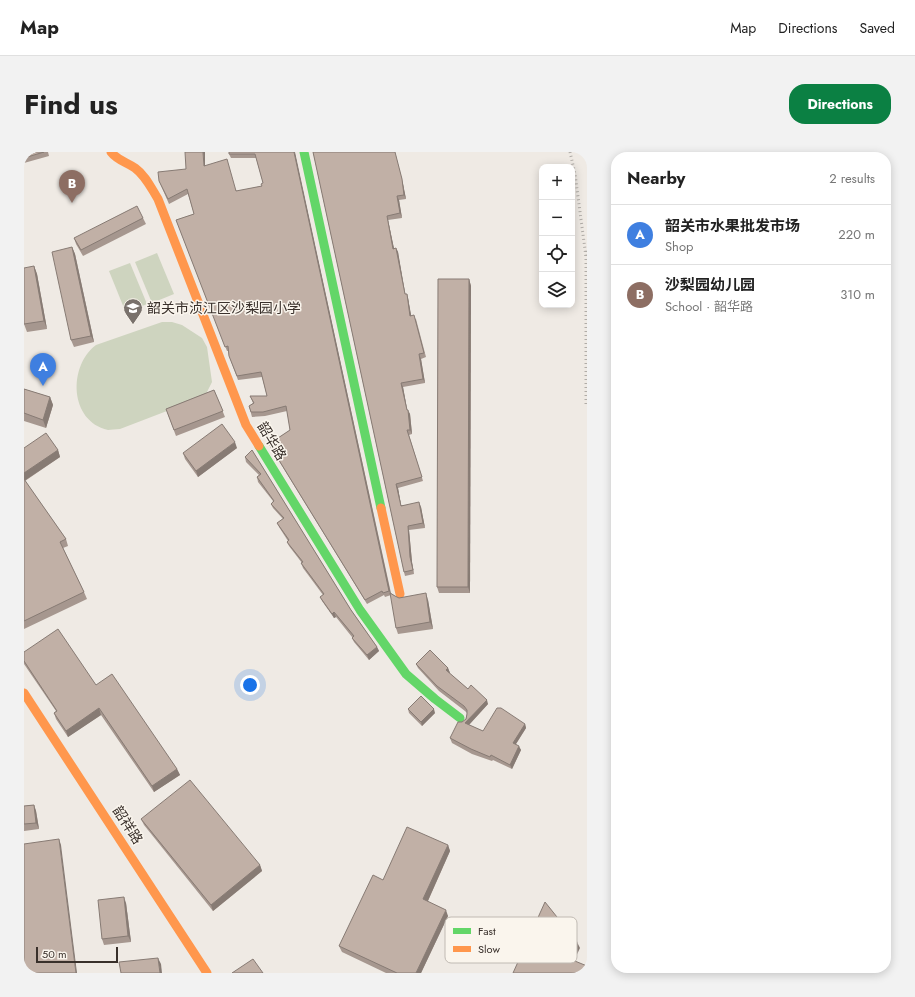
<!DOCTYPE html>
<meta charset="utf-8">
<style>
body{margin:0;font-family:Jost,"Noto Sans SC",sans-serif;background:#f2f2f2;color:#222}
.controls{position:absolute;right:12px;top:12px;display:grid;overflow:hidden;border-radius:8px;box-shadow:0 2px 10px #0003}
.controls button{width:36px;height:36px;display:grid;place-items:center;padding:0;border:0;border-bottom:1px solid #e0e0e0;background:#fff;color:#222;font:20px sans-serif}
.scale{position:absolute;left:12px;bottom:10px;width:82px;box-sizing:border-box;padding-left:4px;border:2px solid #39302b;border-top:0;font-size:11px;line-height:14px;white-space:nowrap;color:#39302b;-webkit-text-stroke:3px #faf5ed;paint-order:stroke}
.you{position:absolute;left:226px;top:533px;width:14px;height:14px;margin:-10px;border:3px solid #fff;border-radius:50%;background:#1a73e8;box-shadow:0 0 0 6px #1a73e833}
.badge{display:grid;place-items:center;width:26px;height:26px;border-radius:50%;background:#0b8043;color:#fff;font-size:13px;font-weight:700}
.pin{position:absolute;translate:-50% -33px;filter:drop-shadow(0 1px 2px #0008)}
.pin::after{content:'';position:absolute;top:21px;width:14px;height:12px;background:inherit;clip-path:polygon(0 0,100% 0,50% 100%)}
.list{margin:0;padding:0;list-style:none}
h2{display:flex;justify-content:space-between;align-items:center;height:52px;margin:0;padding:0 16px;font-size:17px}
h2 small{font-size:13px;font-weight:400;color:#767676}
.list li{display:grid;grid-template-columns:26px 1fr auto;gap:12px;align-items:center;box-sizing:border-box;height:60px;padding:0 16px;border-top:1px solid #e0e0e0}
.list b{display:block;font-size:15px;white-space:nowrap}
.list p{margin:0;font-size:13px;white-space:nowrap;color:#767676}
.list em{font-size:13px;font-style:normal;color:#767676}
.icon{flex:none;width:22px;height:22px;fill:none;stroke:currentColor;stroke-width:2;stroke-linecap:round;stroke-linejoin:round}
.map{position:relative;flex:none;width:563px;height:821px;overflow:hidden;border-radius:16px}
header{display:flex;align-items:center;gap:24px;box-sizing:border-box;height:56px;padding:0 20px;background:#fff;border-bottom:1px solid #e0e0e0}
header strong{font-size:19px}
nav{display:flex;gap:22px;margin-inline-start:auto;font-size:14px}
.intro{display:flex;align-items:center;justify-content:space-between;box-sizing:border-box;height:96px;padding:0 24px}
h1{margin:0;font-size:28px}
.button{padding:10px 18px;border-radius:16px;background:#0b8043;color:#fff;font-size:14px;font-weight:700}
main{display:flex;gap:24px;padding:0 24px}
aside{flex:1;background:#fff;border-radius:16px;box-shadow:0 2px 10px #0003}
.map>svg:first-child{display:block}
.green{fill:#ced4bf}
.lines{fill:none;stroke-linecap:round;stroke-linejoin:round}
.fast{stroke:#63d668;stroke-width:9}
.slow{stroke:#ff974d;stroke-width:9}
.rail{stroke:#b0aca7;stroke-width:3;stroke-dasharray:1 3;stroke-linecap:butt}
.wall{fill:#a6978f}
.shaded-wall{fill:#877b74}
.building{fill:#c1b0a6;stroke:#877b74}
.labels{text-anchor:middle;stroke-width:3;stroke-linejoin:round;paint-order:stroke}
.poi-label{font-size:14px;fill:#39302b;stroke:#faf5ed;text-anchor:start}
.street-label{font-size:14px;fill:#39302b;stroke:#faf5ed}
.key{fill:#faf5ed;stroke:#c0bab3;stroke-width:1}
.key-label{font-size:11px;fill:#39302b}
</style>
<header>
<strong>Map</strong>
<nav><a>Map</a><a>Directions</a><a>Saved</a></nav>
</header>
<div class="intro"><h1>Find us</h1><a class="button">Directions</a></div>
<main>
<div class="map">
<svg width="563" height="821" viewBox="0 0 563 821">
<rect width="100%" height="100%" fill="#efeae4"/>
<g class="green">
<polygon points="133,101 150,142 128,151 111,110"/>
<polygon points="106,111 123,152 102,161 85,119"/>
<path d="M138,170H148L158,173L178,186L183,195L188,230L182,242L169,249L96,277C92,277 87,278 84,278C45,269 44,214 72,193Z"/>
</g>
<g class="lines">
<g class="fast">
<polyline points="280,0 357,356"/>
<polyline points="235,294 336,458 382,522 411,547 436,566"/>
</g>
<g class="slow">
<path d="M87,0C93,8 102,10 111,16C122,24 127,36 134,47L222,273L235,294"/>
<polyline points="357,356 376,442"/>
<polyline points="0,541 183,821"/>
</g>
<g class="rail">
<polyline points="546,0 551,22 562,105"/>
<polyline points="562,99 562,254"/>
</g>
</g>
<g class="wall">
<polygon points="0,0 24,0 25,4 0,11"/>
<polygon points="289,0 379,32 382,47 375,48 378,66 364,68 370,97 372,96 374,100 381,142 383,142 384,146 387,164 392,167 402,205 397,207 401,231 379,235 383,258 386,262 388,282 385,283 399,329 374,336 377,353 397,355 401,376 385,378 388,410 390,422 381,424 380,420"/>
<polygon points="205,2 271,2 367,441 371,444 375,446 404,448 409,477 374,482 372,476 367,443 361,445 360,443 343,452 247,296 245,292 266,278 263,259 241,264 228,265 225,254 229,251 226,244 243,244 238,225 214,228 205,204 204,199 203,199 152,68 170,62 164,42 145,52 135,29 162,17 181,14 213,39 238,34 239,31 232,6 207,6"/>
<polygon points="119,66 122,72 59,104 52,92 50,86"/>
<polygon points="48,95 51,102 70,190 50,195 47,188"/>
<polygon points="10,114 13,122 23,177 3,180 0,172"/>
<polygon points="445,127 447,134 446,441 415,441 413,435"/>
<polygon points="0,237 26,245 29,253 22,276 0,269"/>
<polygon points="190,238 201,265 152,284 142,257"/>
<polygon points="0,296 34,298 36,305 1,329 42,387 44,394 39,396 60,440 63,447 0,477"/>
<polygon points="213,296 174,325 161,307 159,301"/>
<polygon points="228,298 327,458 353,495 355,499 345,508 330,490 328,486 328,485 312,465 310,466 298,449 296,445 299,443 279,416 277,411 278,411 265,394 263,390 264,389 255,375 253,371 259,367 249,356 247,352 249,349 234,330 233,325 235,323 222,310 221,305"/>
<polygon points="0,500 72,533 153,617 156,623 130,640 77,563 44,585 32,567 30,561 32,559 0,512"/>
<polygon points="392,512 424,516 426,521 425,521 444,537 464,552 445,573 459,579 501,572 502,576 492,592 497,598 488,617 469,608 468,609 448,602 428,591 426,586 438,570 442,567 443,561 441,559 415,539 394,516"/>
<polygon points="384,557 411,561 398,574 385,561"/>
<polygon points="10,653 12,659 15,677 0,679 0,654"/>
<polygon points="117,667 236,713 238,719 189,759 120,673"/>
<polygon points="424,693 426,699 404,749 424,764 397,821 362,821 318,800 315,794 359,728"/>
<polygon points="102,751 107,790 80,793 78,787"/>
</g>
<g class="shaded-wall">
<polygon points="179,0 181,0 181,19 180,14"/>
<polygon points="270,0 271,0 367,443 365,439"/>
<polygon points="371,0 379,32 382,47 380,43"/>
<polygon points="373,44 375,48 378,66 376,61"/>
<polygon points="363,64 364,68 371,101 369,97"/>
<polygon points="48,95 51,102 70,190 67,184"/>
<polygon points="372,96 374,100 382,146 381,142"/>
<polygon points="10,114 13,122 23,177 20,169"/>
<polygon points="445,127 447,134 446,441 444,435"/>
<polygon points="383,142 384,146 388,168 386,164"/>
<polygon points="395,202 397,207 401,231 399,227"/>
<polygon points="377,231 379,235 384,262 383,258"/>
<polygon points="26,245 29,253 22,276 19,268"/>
<polygon points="384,258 386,262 388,282 386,278"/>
<polygon points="211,290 213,296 174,325 172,319"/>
<polygon points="34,298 36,305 0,329 0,321"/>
<polygon points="372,332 374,336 378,358 377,354"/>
<polygon points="395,350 397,355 401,376 399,371"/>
<polygon points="384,374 385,378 388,410 390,422 386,405"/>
<polygon points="402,441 404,448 409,477 406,470"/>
<polygon points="310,460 312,465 310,466 308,462"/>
<polygon points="353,495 355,499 345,508 343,503"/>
<polygon points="424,516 426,521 423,523 422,518"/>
<polygon points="463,548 464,552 443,575 441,571"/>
<polygon points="75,556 77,563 44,585 42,579"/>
<polygon points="410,557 411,561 398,574 397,570"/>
<polygon points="501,572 502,576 490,595 489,591"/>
<polygon points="495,594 497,598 488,617 486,613"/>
<polygon points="153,617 156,623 130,640 128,634"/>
<polygon points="10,653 12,659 15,677 12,671"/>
<polygon points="35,687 37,693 53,821 52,821"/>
<polygon points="424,693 426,699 402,753 399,747"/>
<polygon points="236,713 238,719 189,759 187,753"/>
<polygon points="100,745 102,751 107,790 104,784"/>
<polygon points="422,758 424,764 397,821 392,821"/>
<polygon points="553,790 556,796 548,813 546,807"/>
<polygon points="134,806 137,812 138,821 136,821"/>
</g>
<g class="building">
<polygon points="0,0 20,0 0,6"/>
<polygon points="161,0 179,0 180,14 203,7 212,39 238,34 237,32 239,31 231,2 205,2 205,0 270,0 365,439 359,441 358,439 341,448 245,292 266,278 262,254 239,260 227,260 225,254 230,251 226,244 243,244 237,220 213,224 205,204 204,194 201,195 152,68 170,62 163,37 144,47 135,29 134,20 162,17"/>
<polygon points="289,0 371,0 378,27 380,43 373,44 376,61 363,64 369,97 372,96 381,142 383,142 386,164 390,163 400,201 395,202 399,227 377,231 383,258 384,258 386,278 383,278 398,325 372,332 377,354 395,350 399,371 384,374 386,405 389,418 380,420"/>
<polygon points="113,54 119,66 57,98 50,86"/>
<polygon points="48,95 67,184 47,188 28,100"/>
<polygon points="10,114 20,169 0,172 0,116"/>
<polygon points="414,127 445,127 444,435 413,435"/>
<polygon points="0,237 26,245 19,268 0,261"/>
<polygon points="190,238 199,259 150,278 142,257"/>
<polygon points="198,272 211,290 172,319 159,301"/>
<polygon points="22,281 34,298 0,321 0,296"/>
<polygon points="228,298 327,458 353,495 343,503 328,486 330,484 310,460 308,462 296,445 300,442 277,411 279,410 263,390 265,388 253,371 260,366 247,352 250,349 233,325 237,322 221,305"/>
<polygon points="0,327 42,387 36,390 60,440 0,469"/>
<polygon points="366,441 371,444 375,446 402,441 406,470 372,476"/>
<polygon points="34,477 72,533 88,522 153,617 128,634 75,556 42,579 30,561 33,559 0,509 0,500"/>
<polygon points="406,498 424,516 422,518 444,537 447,533 463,548 441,571 459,579 473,556 477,556 501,572 489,591 495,594 486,613 467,603 466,605 447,597 426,586 434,570 438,570 442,567 443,562 443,558 440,554 413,534 392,512"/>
<polygon points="397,544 410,557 397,570 384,557"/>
<polygon points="166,628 236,713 187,753 117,667"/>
<polygon points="10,653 12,671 0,672 0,654"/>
<polygon points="383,675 424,693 399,747 422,758 392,821 373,821 315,794 349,723 359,728"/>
<polygon points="35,687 52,821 0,821 0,692"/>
<polygon points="100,745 104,784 78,787 74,748"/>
<polygon points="521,750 553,790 546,807 563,814 563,821 489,821"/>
<polygon points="134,806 136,821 97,821 95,810"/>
<polygon points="229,807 239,821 208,821"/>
</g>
<defs>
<g id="school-pin" transform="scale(1)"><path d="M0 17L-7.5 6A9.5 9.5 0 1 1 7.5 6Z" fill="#79716c" stroke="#faf5ed"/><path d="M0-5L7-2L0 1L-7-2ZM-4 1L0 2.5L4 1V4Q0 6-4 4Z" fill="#fff"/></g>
</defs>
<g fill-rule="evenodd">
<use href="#school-pin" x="109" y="156"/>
</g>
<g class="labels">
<g class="poi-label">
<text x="123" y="161">韶关市浈江区沙梨园小学</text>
</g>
<g class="street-label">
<text transform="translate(248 289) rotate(59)" y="5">韶华路</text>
<text transform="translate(104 673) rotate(57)" y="5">韶祥路</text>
</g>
</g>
<rect x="421" y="765" width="132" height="46" rx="6" class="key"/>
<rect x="429" y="776" width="18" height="6" fill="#63d668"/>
<rect x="429" y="794" width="18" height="6" fill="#ff974d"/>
<g class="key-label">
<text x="454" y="783">Fast</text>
<text x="454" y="801">Slow</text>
</g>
</svg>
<div class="controls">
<button>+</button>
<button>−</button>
<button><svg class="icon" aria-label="locate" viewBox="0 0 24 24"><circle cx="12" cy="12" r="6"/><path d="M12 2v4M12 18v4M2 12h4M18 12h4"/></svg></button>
<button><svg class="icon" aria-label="layers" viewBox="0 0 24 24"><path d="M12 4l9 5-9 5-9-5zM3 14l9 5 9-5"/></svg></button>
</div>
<div class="scale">50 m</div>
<div class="you"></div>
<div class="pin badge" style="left:19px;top:234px;background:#3f7fe0">A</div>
<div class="pin badge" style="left:48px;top:51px;background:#8d6e63">B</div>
</div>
<aside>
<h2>Nearby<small>2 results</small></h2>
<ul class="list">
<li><span class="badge" style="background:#3f7fe0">A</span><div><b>韶关市水果批发市场</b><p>Shop</p></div><em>220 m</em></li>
<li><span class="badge" style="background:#8d6e63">B</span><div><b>沙梨园幼儿园</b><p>School · 韶华路</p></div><em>310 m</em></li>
</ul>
</aside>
</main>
